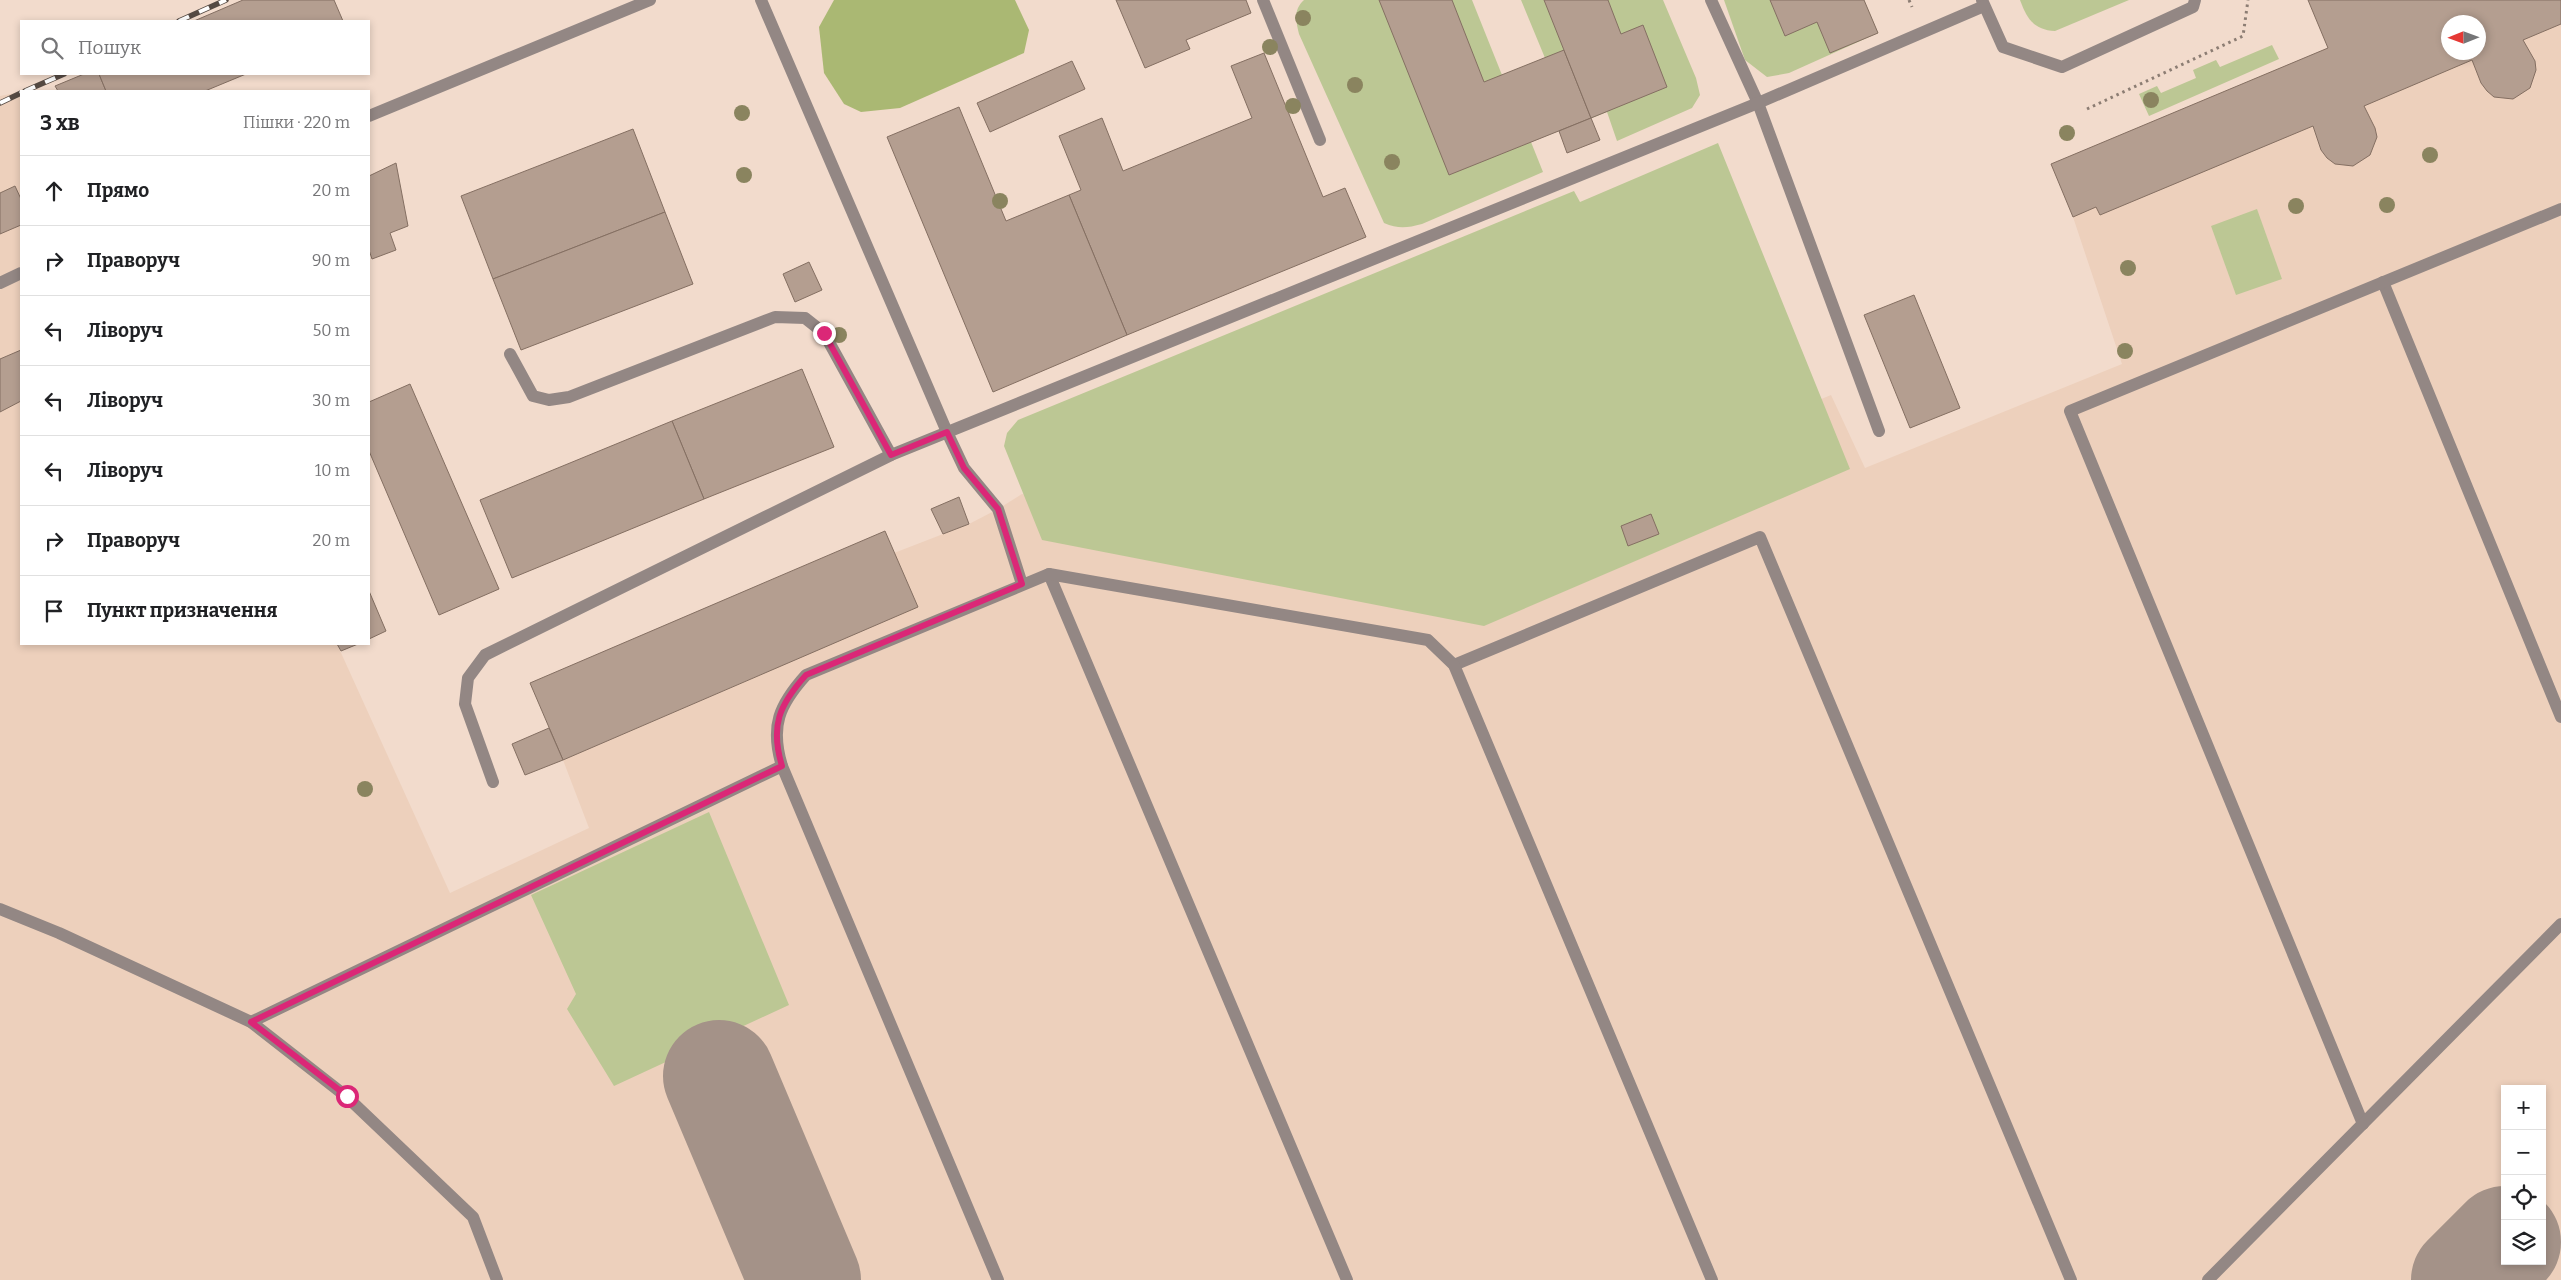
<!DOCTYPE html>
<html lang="uk">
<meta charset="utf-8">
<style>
body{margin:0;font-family:Bitter,serif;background:#f2f2f2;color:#202124}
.controls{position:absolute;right:15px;bottom:15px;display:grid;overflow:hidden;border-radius:0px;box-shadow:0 2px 8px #0003}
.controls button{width:45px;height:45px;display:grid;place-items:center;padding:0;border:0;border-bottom:1px solid #e0e0e0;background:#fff;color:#202124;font:25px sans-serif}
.compass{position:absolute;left:2441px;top:15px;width:45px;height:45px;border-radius:50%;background:#fff;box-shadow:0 2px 8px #0003;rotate:269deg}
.stop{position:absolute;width:15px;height:15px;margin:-11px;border:4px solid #db2777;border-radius:50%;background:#fff}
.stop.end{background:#db2777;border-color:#fff;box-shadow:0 1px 5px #0008}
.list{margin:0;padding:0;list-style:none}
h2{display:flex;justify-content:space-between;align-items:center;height:65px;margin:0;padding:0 20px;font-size:21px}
h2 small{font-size:16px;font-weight:400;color:#757577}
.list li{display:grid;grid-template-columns:32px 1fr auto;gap:15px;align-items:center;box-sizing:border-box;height:70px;padding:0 20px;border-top:1px solid #e0e0e0}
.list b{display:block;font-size:19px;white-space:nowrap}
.list em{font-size:16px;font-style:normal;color:#757577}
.icon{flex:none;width:28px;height:28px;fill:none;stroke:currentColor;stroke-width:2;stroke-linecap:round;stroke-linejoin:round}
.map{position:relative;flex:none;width:2561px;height:1280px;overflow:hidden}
.search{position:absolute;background:#fff;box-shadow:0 2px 8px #0003;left:20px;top:20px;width:350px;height:55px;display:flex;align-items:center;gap:12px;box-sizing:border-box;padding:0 18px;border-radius:0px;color:#757577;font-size:19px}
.panel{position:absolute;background:#fff;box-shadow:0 2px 8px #0003;left:20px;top:90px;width:350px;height:555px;border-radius:0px}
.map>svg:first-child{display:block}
.built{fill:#edd0bc;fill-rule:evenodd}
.green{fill:#bcc794}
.forest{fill:#aab873}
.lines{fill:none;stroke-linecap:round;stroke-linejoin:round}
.taxiway{stroke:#a49288;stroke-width:112}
.building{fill:#b49e90;stroke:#846f62;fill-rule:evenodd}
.path{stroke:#8c7d73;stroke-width:3;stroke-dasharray:2.5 4;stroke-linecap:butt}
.minor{stroke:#938784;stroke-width:12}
.rail-casing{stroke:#554a43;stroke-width:5.5}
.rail{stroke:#fff;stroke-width:4;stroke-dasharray:11;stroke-linecap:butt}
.tree{fill:#8a845f}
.route{stroke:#db2777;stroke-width:6}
</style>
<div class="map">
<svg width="2561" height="1280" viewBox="0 0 2561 1280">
<rect width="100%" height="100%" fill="#f2dbcc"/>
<path class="built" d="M2308,0H2561V1280H0V96L21,92V644H337L450,893L589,828L563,760L917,607L894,553L969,524L998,509L1022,494L1417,569L1831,395L1865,468L2122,364L2073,217L2051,164L2328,48ZM2448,22H2478V52H2448ZM2505,1089H2542V1261H2505Z"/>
<g class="green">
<path d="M1304,0H1472L1502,75L1545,58L1521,0H1663L1696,78L1700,95L1692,108L1617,141L1607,112L1531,142L1543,172L1422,224C1407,228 1398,229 1384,223L1299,34C1296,21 1293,10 1304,0Z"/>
<polygon points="1724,0 1864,0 1878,33 1789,73 1767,77 1745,60"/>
<path d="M2020,0H2129L2055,31C2034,30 2027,19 2020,0Z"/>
<polygon points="2272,45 2279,59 2149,116 2139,94 2157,86 2161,93 2196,78 2193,70 2216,60 2220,67"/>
<polygon points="1718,143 1850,469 1484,626 1042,540 1004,446 1007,433 1018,420 1574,191 1580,202"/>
<polygon points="2257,209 2282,279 2236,295 2211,226"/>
<polygon points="709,812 789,1005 614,1086 567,1009 576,994 531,895"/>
</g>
<polygon class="forest" points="834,0 1015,0 1029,30 1024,53 900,108 861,112 844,104 824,73 819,27"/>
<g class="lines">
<g class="taxiway">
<polyline points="719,1076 805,1280"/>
<polyline points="2467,1280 2505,1242"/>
</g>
</g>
<g class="building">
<polygon points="243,0 334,0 343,21 194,21"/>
<polygon points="1116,0 1246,0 1251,13 1186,40 1190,49 1145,68"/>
<polygon points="1379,0 1452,0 1484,82 1564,50 1591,118 1449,175"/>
<polygon points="1544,0 1608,0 1621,34 1643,25 1667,87 1591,118"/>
<polygon points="1770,0 1864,0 1878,33 1830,53 1817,22 1785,36"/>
<path d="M2308,0H2561V24L2523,40L2535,61L2536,70L2530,88L2513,99L2494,97L2487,91L2481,83L2472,60L2364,106L2375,128L2377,137L2370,155L2353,166L2335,164L2327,158L2321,150L2313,126L2100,215L2096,207L2073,217L2051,164L2328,48ZM2448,22H2478V52H2448Z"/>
<polygon points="1264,53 1323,197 1345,188 1366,237 1127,335 1069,195 1081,190 1059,136 1102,118 1123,171 1252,118 1231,66"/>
<polygon points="1072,61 1085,89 990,132 977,103"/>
<polygon points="84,74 99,74 106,91 58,91 55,86"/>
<polygon points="99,74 246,74 205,91 106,91"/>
<polygon points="959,107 1006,221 1069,195 1127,335 993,392 887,137"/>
<polygon points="1591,118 1600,140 1567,153 1559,131"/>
<polygon points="633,129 665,212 493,279 461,196"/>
<polygon points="396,163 408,226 390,233 396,250 372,259 369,250 369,176"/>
<polygon points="15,186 21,199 21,225 0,234 0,193"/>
<polygon points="665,212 693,284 521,350 493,279"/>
<polygon points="809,262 822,290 795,302 783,274"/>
<polygon points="1914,295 1960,408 1910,428 1864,315"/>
<polygon points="21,350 21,401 0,412 0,359"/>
<polygon points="802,369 834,447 704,499 672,421"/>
<polygon points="410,384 499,589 439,615 369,451 369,402"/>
<polygon points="672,421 704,499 512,578 480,500"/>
<polygon points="959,497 969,524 943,534 931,509"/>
<polygon points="1651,514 1659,534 1628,546 1621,526"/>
<polygon points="885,531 918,607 563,760 530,683"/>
<polygon points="369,591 386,631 369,639"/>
<polygon points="337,644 358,644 341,651"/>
<polygon points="549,728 563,760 525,775 512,744"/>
</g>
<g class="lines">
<g class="path">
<polyline points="1909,0 1912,7"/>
<polyline points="2087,109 2243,36 2248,0"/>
</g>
<g class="minor">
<polyline points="761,0 947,432 964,468 998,509 1022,584"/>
<polyline points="1263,0 1320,140"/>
<polyline points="1711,0 1758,103 1879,431"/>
<polyline points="1982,0 2003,47 2062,67 2193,7 2195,0"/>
<polyline points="369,116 650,0"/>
<polyline points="2383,282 2561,717"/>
<polyline points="0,283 21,273"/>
<polyline points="510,354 533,396 549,400 569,397 775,317 805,318 824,333 891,455"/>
<polyline points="1049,574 1347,1280"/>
<polyline points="1454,665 1760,537 2071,1280"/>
<polyline points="493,782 465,704 468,678 485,655 891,455 1758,103 1984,6"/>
<polyline points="0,909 59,933 251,1022 347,1097 473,1217 497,1280"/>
<polyline points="251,1022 782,766"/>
<polyline points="2363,1124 2070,411 2561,209"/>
<path d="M998,1280L782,766C770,726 779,705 806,675L1049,574L1428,640L1454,665L1712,1280"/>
<polyline points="2208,1280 2561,924"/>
</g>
<g class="rail-casing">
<g id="rail">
<polyline points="179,21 226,0"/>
<polyline points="25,91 64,74"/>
<polyline points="0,103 21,93"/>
</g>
</g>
<use href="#rail" class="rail"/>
</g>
<g class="tree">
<circle cx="1303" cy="18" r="8"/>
<circle cx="1270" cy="47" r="8"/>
<circle cx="1355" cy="85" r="8"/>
<circle cx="2151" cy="100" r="8"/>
<circle cx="1293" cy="106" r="8"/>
<circle cx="742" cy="113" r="8"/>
<circle cx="2067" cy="133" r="8"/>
<circle cx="2430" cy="155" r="8"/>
<circle cx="1392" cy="162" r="8"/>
<circle cx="744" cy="175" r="8"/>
<circle cx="1000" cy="201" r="8"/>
<circle cx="2387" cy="205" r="8"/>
<circle cx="2296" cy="206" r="8"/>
<circle cx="2128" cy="268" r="8"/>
<circle cx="839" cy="335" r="8"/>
<circle cx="2125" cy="351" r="8"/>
<circle cx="365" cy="789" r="8"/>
</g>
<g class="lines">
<path class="route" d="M347,1096L251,1022L782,766C770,726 779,705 806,675L1022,584L998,509L964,468L947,432L891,455L824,333"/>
</g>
</svg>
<div class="controls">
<button>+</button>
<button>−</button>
<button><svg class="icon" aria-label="locate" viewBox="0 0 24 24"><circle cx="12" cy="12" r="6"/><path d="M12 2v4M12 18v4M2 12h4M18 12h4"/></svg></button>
<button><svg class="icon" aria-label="layers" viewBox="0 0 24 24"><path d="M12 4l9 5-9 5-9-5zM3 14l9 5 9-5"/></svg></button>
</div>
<svg class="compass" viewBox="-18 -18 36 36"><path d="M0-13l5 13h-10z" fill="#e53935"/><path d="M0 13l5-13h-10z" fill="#757577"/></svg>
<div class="stop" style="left:347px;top:1096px"></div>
<div class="stop end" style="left:824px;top:333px"></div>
<div class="search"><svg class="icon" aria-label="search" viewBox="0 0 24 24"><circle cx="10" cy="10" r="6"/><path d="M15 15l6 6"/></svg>Пошук</div>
<section class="panel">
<h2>3 хв<small>Пішки · 220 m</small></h2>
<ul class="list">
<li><svg class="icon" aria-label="ahead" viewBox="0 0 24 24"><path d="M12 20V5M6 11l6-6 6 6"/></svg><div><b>Прямо</b></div><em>20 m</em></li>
<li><svg class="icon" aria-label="right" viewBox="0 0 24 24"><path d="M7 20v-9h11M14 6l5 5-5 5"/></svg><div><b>Праворуч</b></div><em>90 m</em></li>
<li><svg class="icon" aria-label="left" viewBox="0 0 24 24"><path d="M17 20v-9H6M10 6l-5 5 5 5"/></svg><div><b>Ліворуч</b></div><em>50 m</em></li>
<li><svg class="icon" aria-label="left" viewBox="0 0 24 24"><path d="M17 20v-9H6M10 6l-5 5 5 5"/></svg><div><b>Ліворуч</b></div><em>30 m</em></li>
<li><svg class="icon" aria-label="left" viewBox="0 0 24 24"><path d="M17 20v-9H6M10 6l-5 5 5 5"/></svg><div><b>Ліворуч</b></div><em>10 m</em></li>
<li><svg class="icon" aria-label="right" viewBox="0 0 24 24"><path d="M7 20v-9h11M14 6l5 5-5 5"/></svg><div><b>Праворуч</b></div><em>20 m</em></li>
<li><svg class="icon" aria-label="arrive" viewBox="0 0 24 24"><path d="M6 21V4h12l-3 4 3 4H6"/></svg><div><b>Пункт призначення</b></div></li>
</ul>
</section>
</div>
